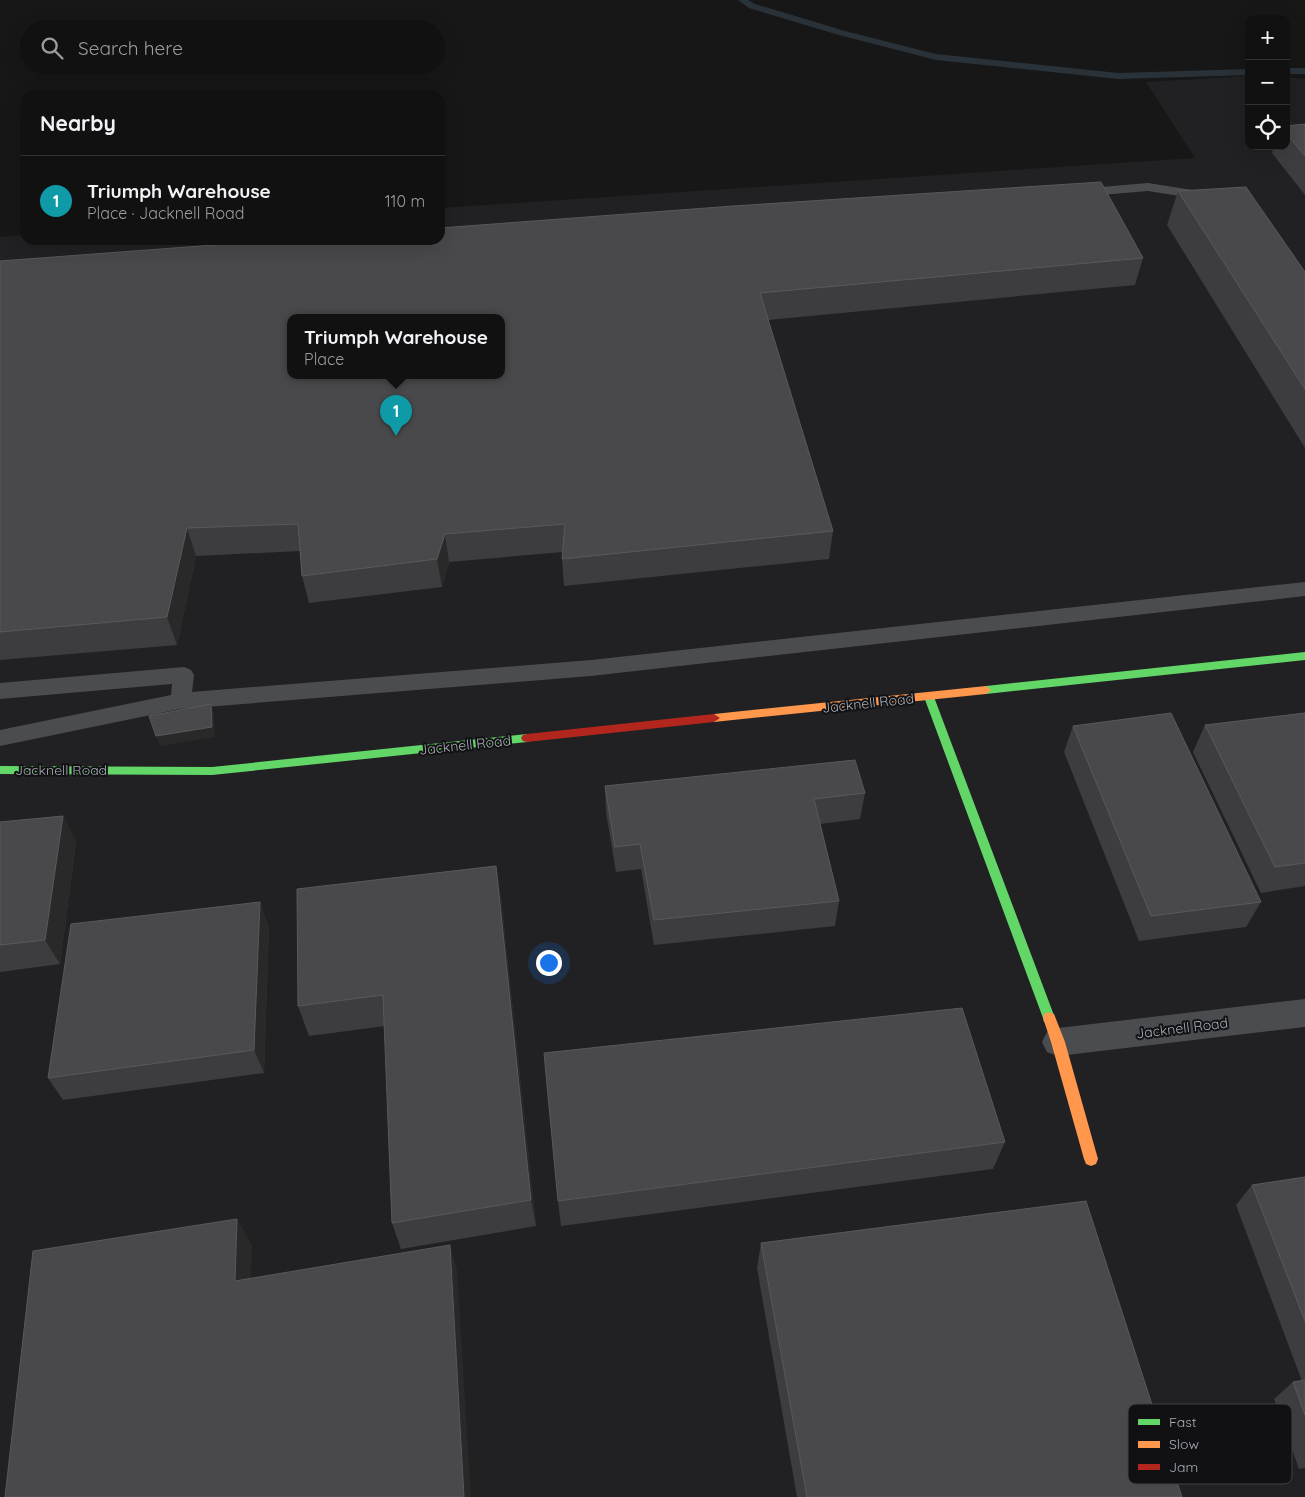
<!DOCTYPE html>
<meta charset="utf-8">
<style>
body{margin:0;font-family:Quicksand,sans-serif;background:#1e1f1f;color:#f1f3f6}
.controls{position:absolute;right:15px;top:15px;display:grid;overflow:hidden;border-radius:10px;box-shadow:0 5px 20px #0002}
.controls button{width:45px;height:45px;display:grid;place-items:center;padding:0;border:0;border-bottom:1px solid #303131;background:#111;color:#f1f3f6;font:25px sans-serif}
.you{position:absolute;left:548px;top:962px;width:18px;height:18px;margin:-12px;border:4px solid #fff;border-radius:50%;background:#1a73e8;box-shadow:0 0 0 8px #1a73e833}
.badge{display:grid;place-items:center;width:32px;height:32px;border-radius:50%;background:#757880;color:#fff;font-size:16px;font-weight:700}
.pin{position:absolute;translate:-50% -41px;filter:drop-shadow(0 1px 2px #0008)}
.pin::after{content:'';position:absolute;top:26px;width:18px;height:15px;background:inherit;clip-path:polygon(0 0,100% 0,50% 100%)}
.popup{position:absolute;left:287px;top:314px;width:218px;height:65px;box-sizing:border-box;display:grid;place-content:center;border-radius:10px;background:#111;filter:drop-shadow(0 1px 4px #0005);font-size:16px;white-space:nowrap;color:#9c9d9f}
.popup b{font-size:19px;color:#f1f3f6}
.popup::after{content:'';position:absolute;left:50%;top:100%;margin-left:-10px;border:10px solid transparent;border-top-color:#111}
.list{margin:0;padding:0;list-style:none}
h2{display:flex;justify-content:space-between;align-items:center;height:65px;margin:0;padding:0 20px;font-size:21px}
h2 small{font-size:16px;font-weight:400;color:#9c9d9f}
.list li{display:grid;grid-template-columns:32px 1fr auto;gap:15px;align-items:center;box-sizing:border-box;height:90px;padding:0 20px;border-top:1px solid #303131}
.list b{display:block;font-size:19px;white-space:nowrap}
.list p{margin:0;font-size:16px;white-space:nowrap;color:#9c9d9f}
.list em{font-size:16px;font-style:normal;color:#9c9d9f}
.icon{flex:none;width:28px;height:28px;fill:none;stroke:currentColor;stroke-width:2;stroke-linecap:round;stroke-linejoin:round}
.map{position:relative;flex:none;width:1305px;height:1497px;overflow:hidden}
.search{position:absolute;background:#111;box-shadow:0 5px 20px #0002;left:20px;top:20px;width:425px;height:55px;display:flex;align-items:center;gap:12px;box-sizing:border-box;padding:0 18px;border-radius:28px;color:#9c9d9f;font-size:19px}
.panel{position:absolute;background:#111;box-shadow:0 5px 20px #0002;left:20px;top:90px;width:425px;height:155px;border-radius:15px}
.map>svg:first-child{display:block}
.built{fill:#212123;fill-rule:evenodd}
.lines{fill:none;stroke-linecap:round;stroke-linejoin:round}
.stream{fill:#2a3239;fill-rule:evenodd}
.lane{fill:#4b4c50;fill-rule:evenodd}
.street{fill:#4b4c50;fill-rule:evenodd}
.fast{fill:#63d668;fill-rule:evenodd}
.slow{fill:#ff974d;fill-rule:evenodd}
.jam{fill:#b3261e;fill-rule:evenodd}
.wall{fill:#3d3d3f}
.shaded-wall{fill:#29292a}
.building{fill:#49494c;stroke:#58595d;fill-rule:evenodd}
.labels{text-anchor:middle;stroke-width:4;stroke-linejoin:round;paint-order:stroke}
.street-label{font-size:14px;fill:#a8adb8;stroke:#111113}
.key{fill:#111113;stroke:#3e4045;stroke-width:1}
.key-label{font-size:14px;fill:#a8adb8}
</style>
<div class="map">
<svg width="1305" height="1497" viewBox="0 0 1305 1497">
<rect width="100%" height="100%" fill="#171717"/>
<path class="built" d="M1249,76V146H1286V77L1305,79V1497H0V237L25,235V240H440V208L1195,158L1146,82ZM291,317H501V375H291Z"/>
<g class="lines">
<g class="stream">
<polygon points="738,0 748,0 755,4 845,31 936,54 1118,73 1249,69 1249,75 1118,79 936,60 839,35 749,8"/>
<rect x="1286" y="68" width="19" height="6"/>
</g>
<g class="lane">
<polygon points="1148,183 1205,192 1210,193 1212,196 1210,199 1205,200 1148,191 1077,197 1072,196 1070,193 1072,190 1077,189"/>
<polygon points="1305,582 1305,596 591,676 180,709 0,746 0,730 171,695 172,684 0,699 0,683 184,667 191,670 194,675 192,692 591,660"/>
</g>
<polygon class="street" points="1305,999 1305,1027 1058,1056 1047,1052 1042,1042 1047,1032 1058,1028"/>
<g class="fast">
<polygon points="1305,652 1305,660 986,694 981,690 986,686"/>
<polygon points="929,693 934,697 1055,1018 1054,1022 1049,1024 1044,1022 1043,1018 924,697"/>
<polygon points="527,734 531,735 533,738 531,741 527,742 212,775 0,774 0,766 212,767"/>
</g>
<g class="slow">
<polygon points="986,686 991,690 986,694 714,722 708,718 714,714"/>
<polygon points="1049,1012 1054,1014 1065,1042 1098,1159 1096,1164 1091,1166 1086,1164 1084,1159 1051,1042 1043,1018 1044,1014"/>
</g>
<polygon class="jam" points="714,714 720,718 714,722 527,742 523,741 521,738 523,735 527,734"/>
</g>
<g class="wall">
<polygon points="1305,124 1305,195 1272,153 1274,146 1286,146 1286,126"/>
<polygon points="1178,191 1305,272 1305,448 1167,225"/>
<polygon points="1143,258 1135,285 768,320 833,531 829,559 564,586 562,559 563,552 449,562 442,587 309,603 302,576 300,551 196,556 177,645 0,660 0,261"/>
<polygon points="1305,713 1305,886 1261,893 1193,752 1205,725"/>
<polygon points="1073,726 1261,902 1246,927 1139,941 1064,752"/>
<polygon points="605,786 865,793 860,819 820,824 839,901 835,926 654,945 641,869 616,872 606,812"/>
<polygon points="63,816 76,842 60,964 0,972 0,822"/>
<polygon points="496,866 501,898 536,1226 401,1249 392,1223 385,1026 309,1036 298,1006"/>
<polygon points="269,927 264,1073 63,1100 48,1078"/>
<polygon points="1005,1142 993,1169 561,1226 558,1201"/>
<polygon points="1305,1177 1305,1468 1299,1469 1274,1399 1293,1382 1302,1381 1236,1205 1252,1185"/>
<polygon points="761,1243 1182,1497 797,1497 757,1268"/>
</g>
<g class="shaded-wall">
<polygon points="187,528 196,556 177,645 167,617"/>
<polygon points="445,534 449,562 442,587 437,559"/>
<polygon points="211,704 214,713 215,737 160,746 156,736"/>
<polygon points="63,816 76,842 60,964 45,940"/>
<polygon points="496,866 501,898 536,1226 531,1200"/>
<polygon points="260,902 269,927 264,1073 254,1050"/>
<polygon points="237,1219 252,1245 250,1305 235,1281"/>
<polygon points="450,1245 457,1270 471,1497 464,1497"/>
</g>
<g class="building">
<polygon points="1305,124 1305,156 1286,133 1286,126"/>
<path d="M1101,182L1143,258L760,293L833,531L562,559L565,524L445,534L437,559L302,576L298,524L187,528L167,617L0,632V261L281,240H440V228L733,206ZM291,317H501V375H291Z"/>
<polygon points="1246,187 1305,272 1305,389 1178,191"/>
<polygon points="211,704 212,727 156,736 149,716"/>
<polygon points="1171,713 1261,902 1151,916 1073,726"/>
<polygon points="1305,713 1305,863 1275,867 1205,725"/>
<polygon points="855,760 865,793 814,799 839,901 654,920 640,844 615,847 605,786"/>
<polygon points="63,816 45,940 0,945 0,822"/>
<polygon points="496,866 531,1200 392,1223 383,995 298,1006 297,889"/>
<polygon points="260,902 254,1050 48,1078 71,924"/>
<polygon points="962,1008 1005,1142 558,1201 544,1053"/>
<polygon points="1305,1177 1305,1321 1252,1185"/>
<polygon points="1086,1201 1182,1497 807,1497 761,1243"/>
<polygon points="237,1219 235,1281 450,1245 464,1497 5,1497 33,1251"/>
<polygon points="1305,1380 1305,1415 1293,1382"/>
</g>
<g class="labels">
<g class="street-label">
<text transform="translate(868 703) rotate(-6)" y="5">Jacknell Road</text>
<text transform="translate(465 745) rotate(-6)" y="5">Jacknell Road</text>
<text x="61" y="775">Jacknell Road</text>
<text transform="translate(1182 1028) rotate(-7)" y="5">Jacknell Road</text>
</g>
</g>
<rect x="1128" y="1404" width="164" height="80" rx="8" class="key"/>
<rect x="1138" y="1419" width="22" height="6" fill="#63d668"/>
<rect x="1138" y="1441" width="22" height="7" fill="#ff974d"/>
<rect x="1138" y="1464" width="22" height="6" fill="#b3261e"/>
<g class="key-label">
<text x="1169" y="1427">Fast</text>
<text x="1169" y="1449">Slow</text>
<text x="1169" y="1472">Jam</text>
</g>
</svg>
<div class="controls">
<button>+</button>
<button>−</button>
<button><svg class="icon" aria-label="locate" viewBox="0 0 24 24"><circle cx="12" cy="12" r="6"/><path d="M12 2v4M12 18v4M2 12h4M18 12h4"/></svg></button>
</div>
<div class="you"></div>
<div class="pin badge" style="left:396px;top:436px;background:#0f9aa8">1</div>
<div class="popup"><b>Triumph Warehouse</b>Place</div>
<div class="search"><svg class="icon" aria-label="search" viewBox="0 0 24 24"><circle cx="10" cy="10" r="6"/><path d="M15 15l6 6"/></svg>Search here</div>
<section class="panel">
<h2>Nearby<small></small></h2>
<ul class="list">
<li><span class="badge" style="background:#0f9aa8">1</span><div><b>Triumph Warehouse</b><p>Place · Jacknell Road</p></div><em>110 m</em></li>
</ul>
</section>
</div>
